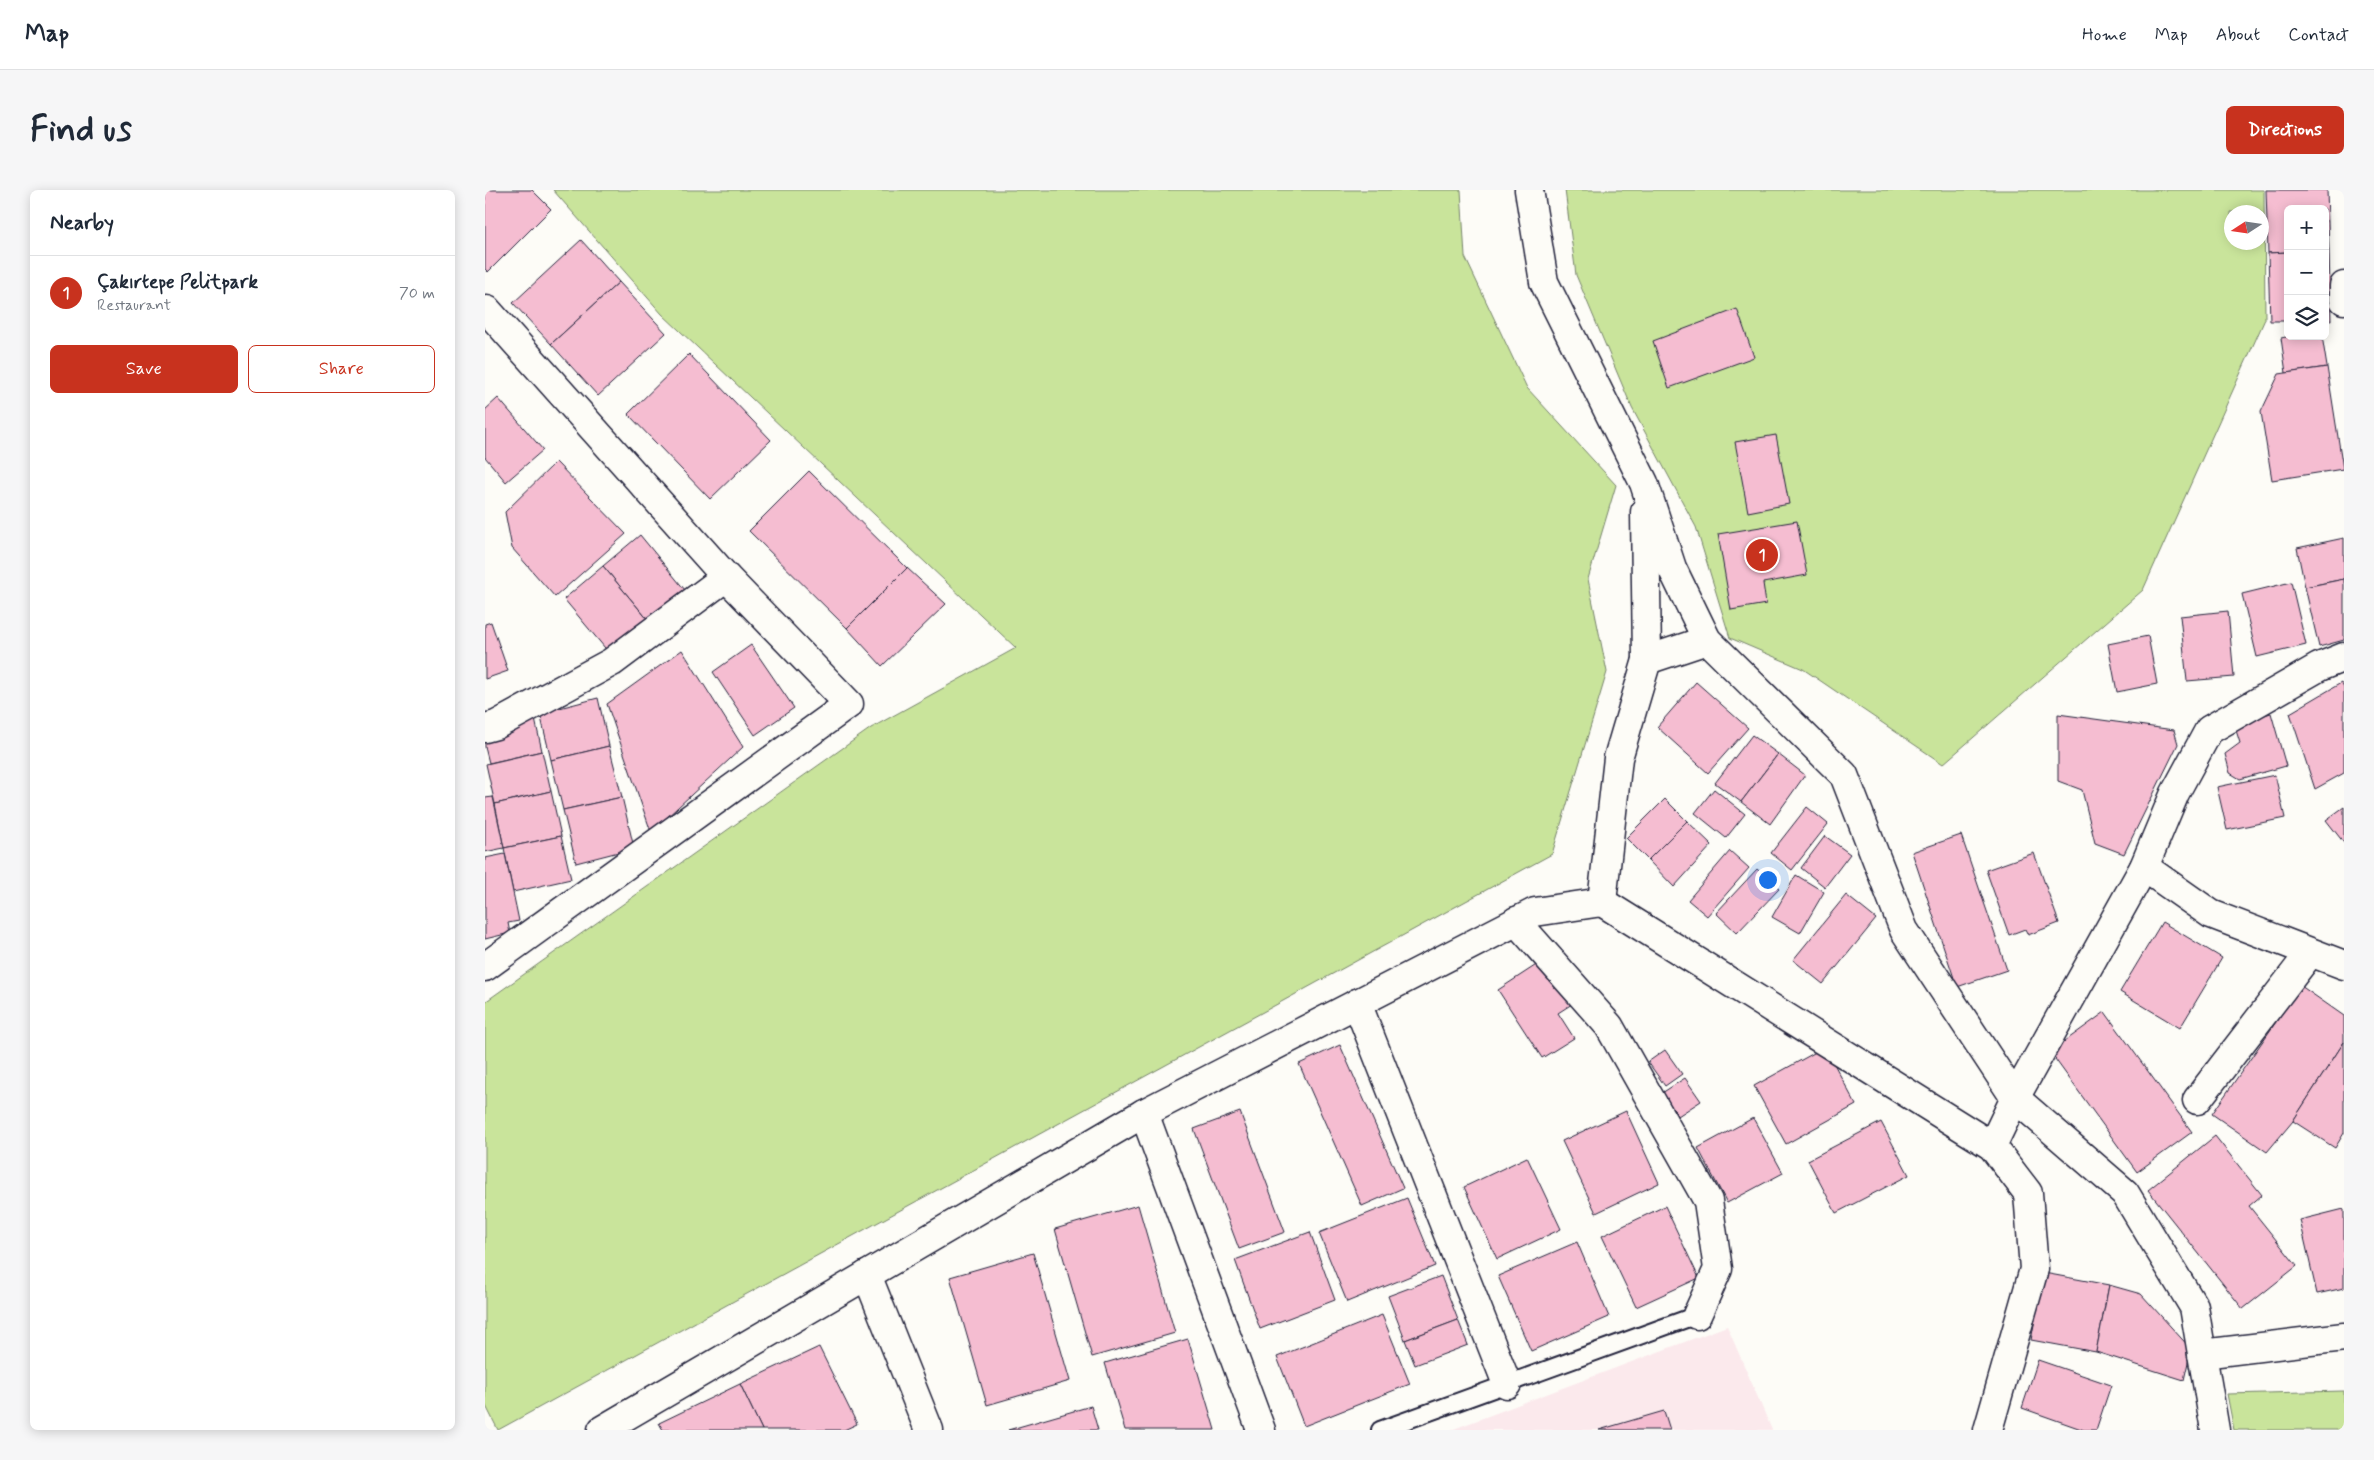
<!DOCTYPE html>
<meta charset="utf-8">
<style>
body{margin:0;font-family:Mynerve,sans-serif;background:#f6f6f7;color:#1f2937}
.controls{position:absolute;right:15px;top:15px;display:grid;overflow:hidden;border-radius:8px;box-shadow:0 2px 12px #0003}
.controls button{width:45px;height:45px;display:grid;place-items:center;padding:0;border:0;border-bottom:1px solid #e0e1e3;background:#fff;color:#1f2937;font:25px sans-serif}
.compass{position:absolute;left:1739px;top:15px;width:45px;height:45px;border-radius:50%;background:#fff;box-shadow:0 2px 12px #0003;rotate:258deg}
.you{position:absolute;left:1282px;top:689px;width:18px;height:18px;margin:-12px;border:4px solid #fff;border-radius:50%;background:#1a73e8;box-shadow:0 0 0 8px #1a73e833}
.badge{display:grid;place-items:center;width:32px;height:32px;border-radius:50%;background:#c8321e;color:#fff;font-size:16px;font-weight:700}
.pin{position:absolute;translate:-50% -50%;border:2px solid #fff;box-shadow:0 1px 5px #0006}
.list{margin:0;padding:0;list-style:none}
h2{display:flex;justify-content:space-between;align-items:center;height:65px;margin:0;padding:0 20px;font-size:21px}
h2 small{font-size:16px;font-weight:400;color:#747a83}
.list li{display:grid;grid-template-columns:32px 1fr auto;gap:15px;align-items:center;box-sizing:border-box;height:75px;padding:0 20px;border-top:1px solid #e0e1e3}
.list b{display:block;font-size:19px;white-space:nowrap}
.list p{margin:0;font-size:16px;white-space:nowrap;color:#747a83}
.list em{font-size:16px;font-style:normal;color:#747a83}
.actions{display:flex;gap:10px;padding:15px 20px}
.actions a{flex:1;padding:11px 0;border:1px solid #c8321e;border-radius:8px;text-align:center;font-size:18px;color:#c8321e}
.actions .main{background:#c8321e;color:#fff}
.icon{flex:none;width:28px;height:28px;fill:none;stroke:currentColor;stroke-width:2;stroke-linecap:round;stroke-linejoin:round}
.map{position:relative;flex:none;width:1859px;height:1240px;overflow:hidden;border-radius:8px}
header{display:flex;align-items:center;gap:30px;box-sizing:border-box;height:70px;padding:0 25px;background:#fff;border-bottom:1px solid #e0e1e3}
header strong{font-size:24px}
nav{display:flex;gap:28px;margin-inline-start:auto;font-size:18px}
.intro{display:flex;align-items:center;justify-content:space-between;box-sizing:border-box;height:120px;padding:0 30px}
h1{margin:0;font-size:35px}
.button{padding:12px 22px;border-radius:8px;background:#c8321e;color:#fff;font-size:18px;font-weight:700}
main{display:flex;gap:30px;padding:0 30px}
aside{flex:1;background:#fff;border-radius:8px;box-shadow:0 2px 12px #0003}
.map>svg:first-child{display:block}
.built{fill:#fbe9ec}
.green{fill:#c9e49b;stroke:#76836b;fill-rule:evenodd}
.building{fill:#f5bdd1;stroke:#22223b}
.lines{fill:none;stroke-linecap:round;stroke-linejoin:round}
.service-casing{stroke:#22223b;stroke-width:20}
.minor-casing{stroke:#22223b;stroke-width:31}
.service{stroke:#fdfcf7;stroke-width:16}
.minor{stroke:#fdfcf7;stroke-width:28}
</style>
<header>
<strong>Map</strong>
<nav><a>Home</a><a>Map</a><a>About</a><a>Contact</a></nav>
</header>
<div class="intro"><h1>Find us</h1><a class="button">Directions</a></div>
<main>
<aside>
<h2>Nearby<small></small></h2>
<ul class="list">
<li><span class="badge">1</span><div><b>Çakırtepe Pelitpark</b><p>Restaurant</p></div><em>70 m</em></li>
</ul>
<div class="actions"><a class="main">Save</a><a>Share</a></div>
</aside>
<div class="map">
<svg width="1859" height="1240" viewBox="0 0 1859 1240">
<rect width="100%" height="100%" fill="#fdfcf7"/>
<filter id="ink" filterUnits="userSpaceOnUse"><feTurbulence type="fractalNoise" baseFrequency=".02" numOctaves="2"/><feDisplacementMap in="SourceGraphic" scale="10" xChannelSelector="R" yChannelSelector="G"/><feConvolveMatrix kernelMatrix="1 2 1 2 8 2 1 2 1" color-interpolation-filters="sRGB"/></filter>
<g filter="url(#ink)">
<polygon class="built" points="1242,1136 1287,1240 966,1240"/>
<g class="green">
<polygon points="68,0 976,0 980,67 1042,198 1131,295 1103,389 1122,482 1067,664 13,1240 0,1214 0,812 386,538 531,458 177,124"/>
<path d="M1080,0H1779L1780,129L1658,400L1458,574L1318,479L1245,448L1211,337L1147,218L1091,85ZM1746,22H1776V52H1746Z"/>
<polygon points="1859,1201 1859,1240 1749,1240 1742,1204"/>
</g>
<g class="building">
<polygon points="0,0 47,0 66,19 3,82 0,79"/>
<polygon points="1781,0 1842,0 1844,61 1840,61 1840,19 1803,19 1803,62 1783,63"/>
<polygon points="96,50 134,92 66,154 28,113"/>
<polygon points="1840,61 1844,61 1846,130 1840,130"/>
<polygon points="1803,62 1803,131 1785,131 1783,63"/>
<polygon points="134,92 181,143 113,206 66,154"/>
<polygon points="1252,119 1269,167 1184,198 1168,151"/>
<polygon points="1806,146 1837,146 1842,177 1801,183 1796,148"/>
<polygon points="204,164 286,250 225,309 143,224"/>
<polygon points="1842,177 1858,279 1787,290 1776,222 1794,184"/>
<polygon points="13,208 58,260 21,292 0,267 0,220"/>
<polygon points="1291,245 1304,314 1263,322 1250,252"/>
<polygon points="71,272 141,344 70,407 27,358 20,322"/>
<polygon points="324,281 422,378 362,438 264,341"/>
<polygon points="1312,331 1322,385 1278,393 1281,414 1246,420 1233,344"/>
<polygon points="155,345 200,400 164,431 118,376"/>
<polygon points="1859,348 1859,389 1820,397 1812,358"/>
<polygon points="118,376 164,431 125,464 79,409"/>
<polygon points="422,378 461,414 397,476 362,438"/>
<polygon points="1859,389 1859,450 1834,457 1820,397"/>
<polygon points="1806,392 1821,455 1772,467 1757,404"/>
<polygon points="1743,421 1749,487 1702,491 1695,426"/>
<polygon points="6,432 23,481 0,489 0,434"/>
<polygon points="1663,446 1672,494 1632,502 1623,454"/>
<polygon points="266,455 309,518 270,545 228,482"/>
<polygon points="197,460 258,557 166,642 122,514"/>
<polygon points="1211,492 1263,538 1223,583 1172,537"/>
<polygon points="1856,493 1859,498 1859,583 1830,599 1805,523"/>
<polygon points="113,508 124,556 66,570 55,523"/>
<polygon points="1786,523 1801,576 1755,589 1745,583 1740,564 1755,553 1749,534"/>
<polygon points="1573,524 1689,540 1693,554 1639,664 1610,653 1597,600 1573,591"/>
<polygon points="50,529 57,561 4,573 0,557 0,541"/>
<polygon points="1267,545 1293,564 1256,612 1230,593"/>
<polygon points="124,556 137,607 78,620 66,570"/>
<polygon points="57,561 66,601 10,614 1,574"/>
<polygon points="1293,564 1320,585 1285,634 1256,612"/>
<polygon points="1790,585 1800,628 1742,640 1732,597"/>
<polygon points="1229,599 1260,624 1241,648 1210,623"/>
<polygon points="66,601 76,646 19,658 10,614"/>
<polygon points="8,607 19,658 0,662 0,608"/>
<polygon points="137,607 149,658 91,673 78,620"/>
<polygon points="1180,609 1202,631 1163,670 1141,648"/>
<polygon points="1322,617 1343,634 1307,680 1286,663"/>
<polygon points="1859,617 1859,653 1841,630"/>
<polygon points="1202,631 1227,655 1189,697 1163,670"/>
<polygon points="1476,645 1522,780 1472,797 1427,662"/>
<polygon points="76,646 86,689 28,702 19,658"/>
<polygon points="1340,646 1365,664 1340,697 1316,678"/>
<polygon points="1245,661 1264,678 1222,726 1203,710"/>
<polygon points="1549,663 1574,733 1543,745 1540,739 1524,745 1501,680"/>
<polygon points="20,664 34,731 23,733 25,743 0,749 0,668"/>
<polygon points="1272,679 1294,699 1252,743 1231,723"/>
<polygon points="1311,685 1339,702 1315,743 1287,727"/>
<polygon points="1361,705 1391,729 1338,794 1308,770"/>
<polygon points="1677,732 1737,768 1695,838 1635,802"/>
<polygon points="1059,770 1087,814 1073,823 1089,848 1057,868 1013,800"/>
<polygon points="1816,796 1859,826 1859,852 1808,931 1782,962 1727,924"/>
<polygon points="1620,822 1707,942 1652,982 1565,862"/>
<polygon points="1859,852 1859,943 1850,958 1808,931"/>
<polygon points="855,855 918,998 877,1016 814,874"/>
<polygon points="1340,857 1371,915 1301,954 1269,896"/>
<polygon points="1180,860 1197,884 1180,896 1163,872"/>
<polygon points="1200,888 1216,911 1193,926 1177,903"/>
<polygon points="1141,921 1174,993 1111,1023 1077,951"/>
<polygon points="755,922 800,1042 754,1059 709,939"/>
<polygon points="1268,928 1298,983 1242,1013 1213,958"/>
<polygon points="1396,932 1424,985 1351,1023 1323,970"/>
<polygon points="1730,946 1777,1005 1764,1016 1812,1076 1758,1119 1663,1000"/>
<polygon points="1042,967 1076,1039 1012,1069 979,997"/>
<polygon points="922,1008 950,1076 862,1112 834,1043"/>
<polygon points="653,1015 690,1143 607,1167 570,1039"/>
<polygon points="1180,1016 1214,1088 1151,1117 1117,1046"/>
<polygon points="1859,1019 1859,1098 1832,1104 1815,1030"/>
<polygon points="825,1042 850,1110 775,1139 750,1070"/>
<polygon points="1092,1052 1124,1127 1046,1161 1013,1086"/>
<polygon points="548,1063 585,1191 502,1215 465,1087"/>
<polygon points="1559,1083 1624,1095 1611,1162 1546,1150"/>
<polygon points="956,1086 973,1130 920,1150 903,1106"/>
<polygon points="1624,1095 1656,1104 1706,1159 1699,1190 1611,1162"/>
<polygon points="897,1125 925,1194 819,1236 792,1167"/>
<polygon points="973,1130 983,1155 930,1175 920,1150"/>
<polygon points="703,1149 730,1240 640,1240 620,1173"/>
<polygon points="334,1157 372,1234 359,1240 277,1240 255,1194"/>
<polygon points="1553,1170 1626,1195 1611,1240 1599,1240 1537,1218"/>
<polygon points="255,1194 277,1240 178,1240 174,1233"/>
<polygon points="606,1216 613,1240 523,1240"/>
<polygon points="1179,1221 1185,1240 1114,1240"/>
</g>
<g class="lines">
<g class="service-casing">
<polyline id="service" points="895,1240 1212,1125"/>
</g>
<g class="minor-casing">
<g id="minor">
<polyline points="1044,0 1059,92 1159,293 1187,378 1222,450 1359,585 1419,740 1530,908 1640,1003 1709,1117 1730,1240"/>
<polyline points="1859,96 1859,110"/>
<polyline points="0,123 2,120 241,387 364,514 0,777"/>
<polyline points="1162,470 1222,450"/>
<polyline points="0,538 11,535 127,472 241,387"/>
<polyline points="1659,677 1726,724 1859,775"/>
<polyline points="1117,712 1133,568 1162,470 1160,322"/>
<polyline points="1031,731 1124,836 1223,1011 1233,1079 1212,1125"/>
<polyline points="872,813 1022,1194"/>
<polyline points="1712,910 1825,763"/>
<polyline points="659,923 776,1240"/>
<polyline points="1507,956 1530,908 1659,677 1690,603 1724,540 1834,477 1859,467"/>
<polyline points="382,1085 444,1240"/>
<polyline points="1717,1164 1859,1147"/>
<polyline points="117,1240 659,923 1050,722 1117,712 1507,956 1543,1003 1549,1079 1503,1240"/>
</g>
</g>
<use href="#service" class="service"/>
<use href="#minor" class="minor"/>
</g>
</g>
</svg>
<div class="controls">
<button>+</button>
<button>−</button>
<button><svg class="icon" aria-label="layers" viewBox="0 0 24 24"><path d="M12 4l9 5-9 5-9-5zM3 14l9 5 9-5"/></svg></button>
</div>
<svg class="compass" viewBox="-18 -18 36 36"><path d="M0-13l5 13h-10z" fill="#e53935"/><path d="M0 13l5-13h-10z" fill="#747a83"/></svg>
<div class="you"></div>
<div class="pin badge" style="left:1277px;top:365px">1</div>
</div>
</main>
